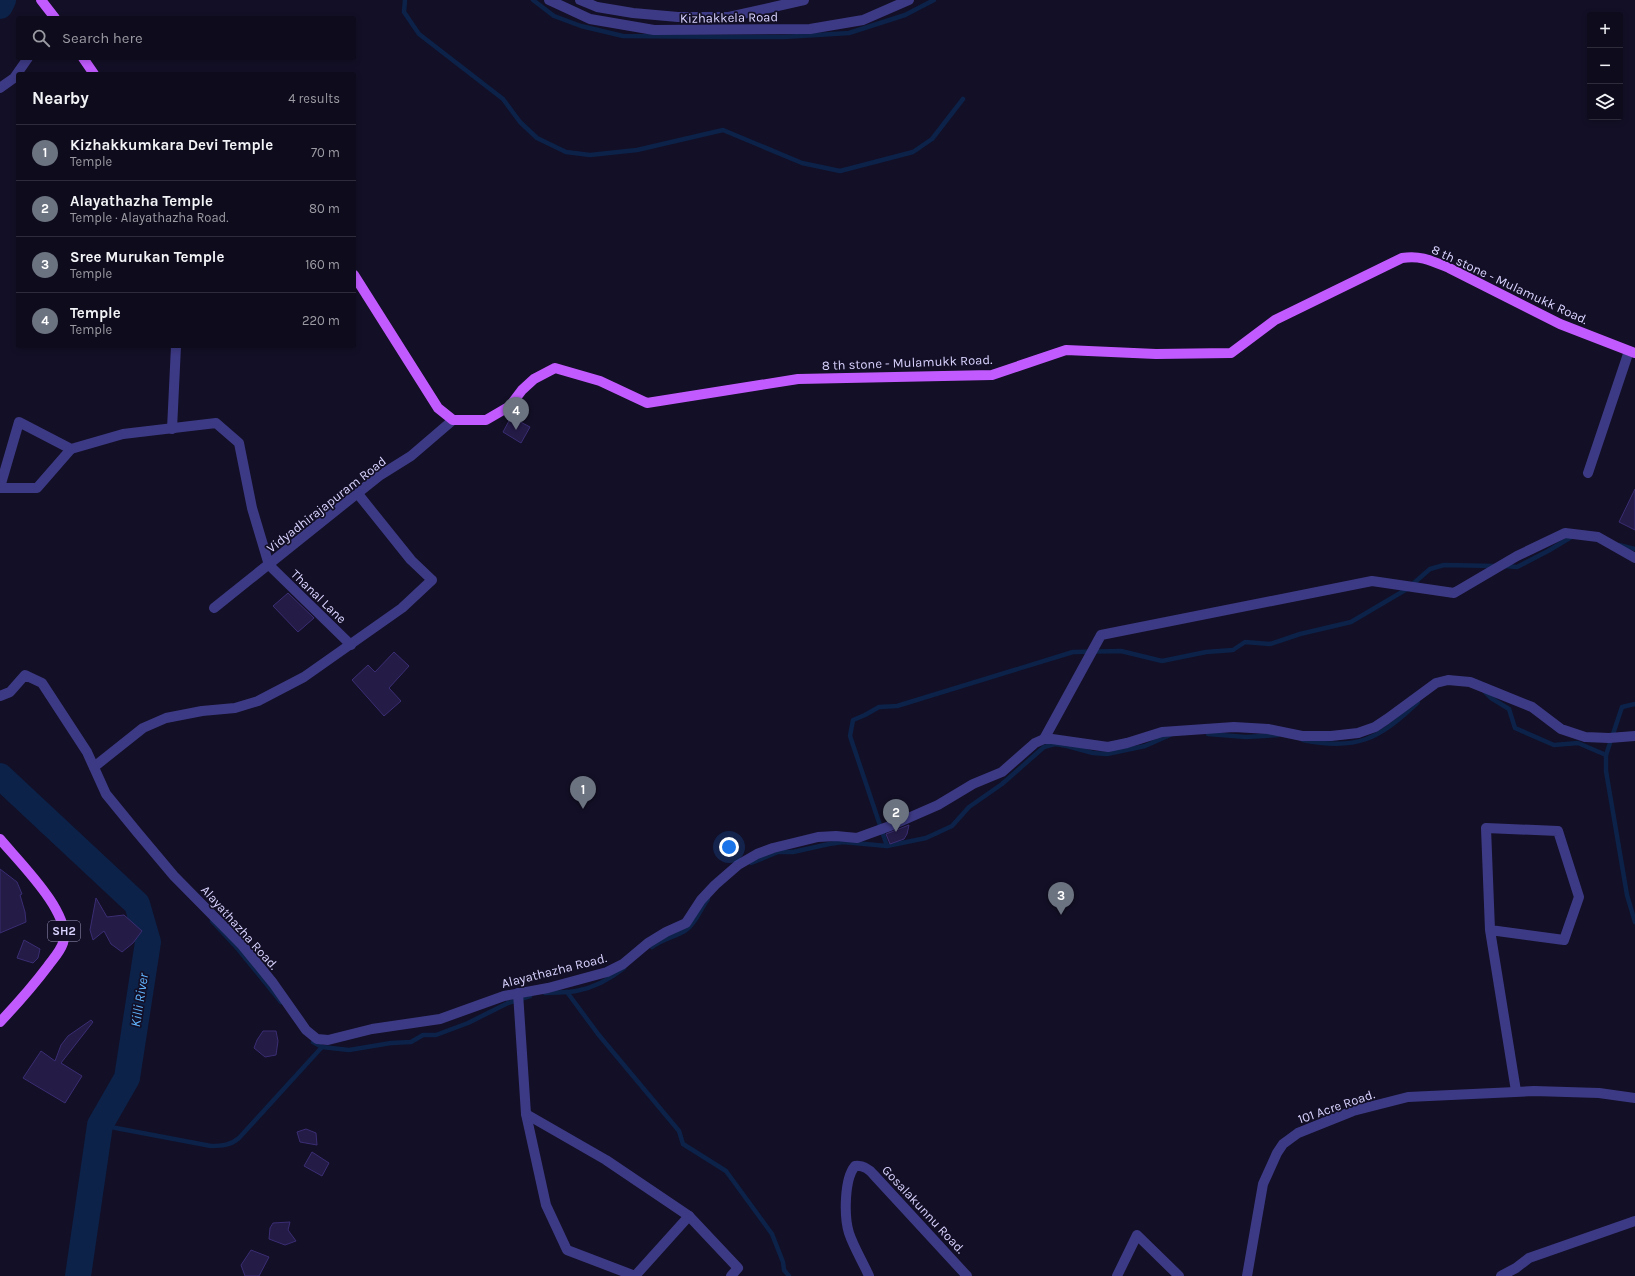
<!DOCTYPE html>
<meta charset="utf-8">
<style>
body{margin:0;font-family:Karla,sans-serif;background:#171425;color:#f1f3f6}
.controls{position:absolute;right:12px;top:12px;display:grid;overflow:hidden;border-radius:4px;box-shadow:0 2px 6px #0003}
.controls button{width:36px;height:36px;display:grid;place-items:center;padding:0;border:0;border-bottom:1px solid #2e2b3b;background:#0e0b1c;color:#f1f3f6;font:20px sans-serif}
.you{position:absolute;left:729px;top:847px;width:14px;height:14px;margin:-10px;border:3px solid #fff;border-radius:50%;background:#1a73e8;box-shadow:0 0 0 6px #1a73e833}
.badge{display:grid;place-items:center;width:26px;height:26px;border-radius:50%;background:#00e5ff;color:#fff;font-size:13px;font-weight:700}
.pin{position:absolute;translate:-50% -33px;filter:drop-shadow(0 1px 2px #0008)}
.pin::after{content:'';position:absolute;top:21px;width:14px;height:12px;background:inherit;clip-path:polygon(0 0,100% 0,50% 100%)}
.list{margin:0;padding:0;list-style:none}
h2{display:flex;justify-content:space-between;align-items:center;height:52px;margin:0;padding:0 16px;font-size:17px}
h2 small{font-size:13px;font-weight:400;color:#9b9ba3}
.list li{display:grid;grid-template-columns:26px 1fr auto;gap:12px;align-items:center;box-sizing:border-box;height:56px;padding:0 16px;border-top:1px solid #2e2b3b}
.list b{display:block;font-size:15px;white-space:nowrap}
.list p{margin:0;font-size:13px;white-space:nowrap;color:#9b9ba3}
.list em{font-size:13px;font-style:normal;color:#9b9ba3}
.icon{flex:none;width:22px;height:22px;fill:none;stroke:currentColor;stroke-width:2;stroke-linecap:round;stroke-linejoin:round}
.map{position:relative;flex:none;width:1635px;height:1276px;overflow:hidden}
.search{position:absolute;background:#0e0b1c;box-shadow:0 2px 6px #0003;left:16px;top:16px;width:340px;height:44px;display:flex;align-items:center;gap:10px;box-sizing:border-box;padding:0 14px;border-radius:4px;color:#9b9ba3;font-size:15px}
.panel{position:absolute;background:#0e0b1c;box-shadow:0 2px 6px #0003;left:16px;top:72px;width:340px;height:276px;border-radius:4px}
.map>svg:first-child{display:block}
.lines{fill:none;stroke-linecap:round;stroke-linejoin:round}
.stream{stroke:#0c2248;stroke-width:4.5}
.river{stroke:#0c2248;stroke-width:26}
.building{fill:#241b47;stroke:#3b2d73}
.minor{stroke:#3d3a85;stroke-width:10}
.major{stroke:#c25bff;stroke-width:10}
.labels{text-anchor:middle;stroke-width:3.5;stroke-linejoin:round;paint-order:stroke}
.shield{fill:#130f26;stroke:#9e99be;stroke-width:1}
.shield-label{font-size:12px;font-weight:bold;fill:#d9d4ff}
.street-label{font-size:13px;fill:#d9d4ff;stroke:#130f26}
.water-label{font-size:14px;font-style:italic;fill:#62b6ff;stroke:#130f26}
</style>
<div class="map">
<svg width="1635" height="1276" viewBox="0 0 1635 1276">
<rect width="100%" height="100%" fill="#130f26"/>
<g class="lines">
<g class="stream">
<polyline points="405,0 404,12 419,34 503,99 520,122 537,138 566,152 590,155 637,150 723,130 802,163 840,171 913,152 932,139 963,99"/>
<polyline points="533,0 554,16 581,26 623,36 732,37 784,37 849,33 905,15 934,0"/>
<polyline points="1619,545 1635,549"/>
<polyline points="1505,566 1517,567 1548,551 1573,536"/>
<polyline points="1485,692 1491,698 1509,709 1515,728 1554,745 1578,743 1606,755"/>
<polyline points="1635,704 1622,707 1606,755 1606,771 1627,895 1635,922"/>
<polyline points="1208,734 1246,737 1278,735"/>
<path d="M1303,740C1357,751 1379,739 1418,702"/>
<polyline points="887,846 850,736 853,720 865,715 879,707 897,706 1073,652 1121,651 1162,661 1206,652 1233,650 1245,642 1270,644 1300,634 1351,622 1407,589 1430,569 1444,565 1495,566"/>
<polyline points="751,863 778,852 793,852 829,844 843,842 887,846 926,838 952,826 969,807 1002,784 1044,747 1055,744 1067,746 1093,753 1107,754 1145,746 1170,735"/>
<polyline points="212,921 238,949 281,1002"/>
<path d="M652,947C662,939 675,937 686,930C697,922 700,909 708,899"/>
<polyline points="567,992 598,1034 679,1131 683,1144 726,1171 772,1234 783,1262 784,1270 789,1276"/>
<path d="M545,993C555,992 566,993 576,991C594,988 610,979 624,968"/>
<polyline points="313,1042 322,1047 349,1050 391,1043 411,1042 423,1035 436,1035 468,1023 508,1003 530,996"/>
<path d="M100,1125L211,1146C222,1146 231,1145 239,1138L322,1047"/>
</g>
<g class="river">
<polyline points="0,6 3,0"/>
<polyline points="0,776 137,904 148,942 127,1078 100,1125 78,1276"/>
</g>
</g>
<g class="building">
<polygon points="511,417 530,427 521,443 503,432"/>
<polygon points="1635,489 1635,530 1619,522"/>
<polygon points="288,593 314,618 298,632 273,606"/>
<polygon points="394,652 409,666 389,688 401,701 384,716 352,680 368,665 375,672"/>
<polygon points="909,825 907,834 904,839 890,844 886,834"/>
<polygon points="0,869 17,882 22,894 20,895 25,912 26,922 0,933"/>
<polygon points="96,898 107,917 124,915 142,931 133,943 122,952 111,944 104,931 93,940 90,930"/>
<polygon points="24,940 40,949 38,958 33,963 17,958"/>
<polygon points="91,1020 93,1022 61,1063 82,1076 65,1103 23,1078 41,1051 55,1061 61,1045 68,1036"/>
<polygon points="263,1031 276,1031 278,1041 276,1055 265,1057 254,1048 257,1040"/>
<polygon points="306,1129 316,1133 317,1145 300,1142 297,1132"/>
<polygon points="312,1152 329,1163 322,1176 304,1166"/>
<polygon points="290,1222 288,1230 296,1241 285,1245 269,1239 270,1228 273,1223"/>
<polygon points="251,1250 269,1257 259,1276 245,1276 241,1265"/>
</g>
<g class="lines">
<g class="minor">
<polyline points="549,0 590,19 654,30 810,29 863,20 909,0"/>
<polyline points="580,0 597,7 633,13 678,17 729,17 804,0"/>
<polyline points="0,88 14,78 28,58"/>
<polyline points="172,429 176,346"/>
<polyline points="1588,473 1629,351"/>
<polyline points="0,487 19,422 71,449 123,434 216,423 239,443 252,508 269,565 351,645"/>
<polyline points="0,488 37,488 71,449"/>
<polyline points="214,608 379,476 411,456 453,420"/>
<polyline points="0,696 10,692 25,675 42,683 87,752 106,794 137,832 174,876 242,945 273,983 306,1030 317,1039 328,1040 372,1029 440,1019 504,996 548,988 607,972 623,964 648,943 666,932 686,923 701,900 715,885 738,865 757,854 773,848 818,837 836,836 857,838 890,826 938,805 973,784 1002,772 1035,743 1044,739 1052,739 1108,747 1127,743 1162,732 1234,727 1268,729 1302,736 1331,736 1358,733 1375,727 1387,719 1436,683 1448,680 1470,682 1532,707 1561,729 1585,737 1609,738 1635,736"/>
<polyline points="1044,739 1101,635 1372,581 1454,593 1517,556 1565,533 1598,537 1635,558"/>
<polyline points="94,767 143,728 166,718 202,711 235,708 258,701 304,677 402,608 432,580 411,560 358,494"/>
<polyline points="1490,930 1564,940 1579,897 1558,831 1486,828 1490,930 1516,1091"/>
<polyline points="518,993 526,1114 546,1205 567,1250 635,1276 689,1216"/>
<polyline points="526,1114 606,1160 689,1216 738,1268 731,1276"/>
<path d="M869,1276C863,1262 854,1248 849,1233C844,1217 844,1179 855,1166C863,1165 869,1169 874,1175L967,1276"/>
<polyline points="1117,1276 1137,1235 1179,1276"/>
<polyline points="1247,1276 1263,1184 1277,1153 1283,1144 1298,1133 1353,1111 1408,1097 1534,1091 1599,1093 1635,1098"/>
<polyline points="1501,1276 1516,1268 1529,1258 1635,1221"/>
</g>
<g class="major">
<polyline points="41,0 55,18"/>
<polyline points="83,58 94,74"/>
<path d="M354,275L438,408L453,420H486L510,406L522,390L534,379L555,368L600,381L647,403L798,379L992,375L1066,350L1156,354L1231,353L1275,320L1402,258C1421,255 1432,261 1449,268L1560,324L1635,353"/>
<path d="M0,839C18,861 73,914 63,943C60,952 53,959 48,966C33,986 17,1004 0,1022"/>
</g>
</g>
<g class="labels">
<rect class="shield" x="48" y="921" width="32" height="20" rx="3"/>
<g class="shield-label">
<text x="64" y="935">SH2</text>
</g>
<g class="street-label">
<text transform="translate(729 17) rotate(-1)" y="5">Kizhakkela Road</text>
<text transform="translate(1510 284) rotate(25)" y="5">8 th stone - Mulamukk Road.</text>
<text transform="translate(907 362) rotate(-2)" y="5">8 th stone - Mulamukk Road.</text>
<text transform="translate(326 504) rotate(-38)" y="5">Vidyadhirajapuram Road</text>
<text transform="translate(319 596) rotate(44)" y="5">Thanal Lane</text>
<text transform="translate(240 927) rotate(48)" y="5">Alayathazha Road.</text>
<text transform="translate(554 970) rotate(-14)" y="5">Alayathazha Road.</text>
<text transform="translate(1336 1106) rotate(-19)" y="5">101 Acre Road.</text>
<text transform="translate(924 1209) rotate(47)" y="5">Gosalakunnu Road.</text>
</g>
<g class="water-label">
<text transform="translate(139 1000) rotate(-81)" y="5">Killi River</text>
</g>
</g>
</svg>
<div class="controls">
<button>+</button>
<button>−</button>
<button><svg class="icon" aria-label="layers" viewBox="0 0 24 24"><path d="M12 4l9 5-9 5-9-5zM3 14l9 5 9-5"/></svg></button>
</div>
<div class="you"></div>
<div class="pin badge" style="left:583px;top:809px;background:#6b7280">1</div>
<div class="pin badge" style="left:896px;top:832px;background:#6b7280">2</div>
<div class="pin badge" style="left:1061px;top:915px;background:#6b7280">3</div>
<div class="pin badge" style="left:516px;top:430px;background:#6b7280">4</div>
<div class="search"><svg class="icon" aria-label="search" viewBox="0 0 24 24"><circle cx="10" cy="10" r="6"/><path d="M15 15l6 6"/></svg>Search here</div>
<section class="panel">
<h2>Nearby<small>4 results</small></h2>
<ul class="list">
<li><span class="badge" style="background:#6b7280">1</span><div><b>Kizhakkumkara Devi Temple</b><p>Temple</p></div><em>70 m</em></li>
<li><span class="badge" style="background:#6b7280">2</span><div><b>Alayathazha Temple</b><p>Temple · Alayathazha Road.</p></div><em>80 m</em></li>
<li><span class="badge" style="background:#6b7280">3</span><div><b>Sree Murukan Temple</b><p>Temple</p></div><em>160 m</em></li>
<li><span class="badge" style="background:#6b7280">4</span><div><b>Temple</b><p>Temple</p></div><em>220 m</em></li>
</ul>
</section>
</div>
